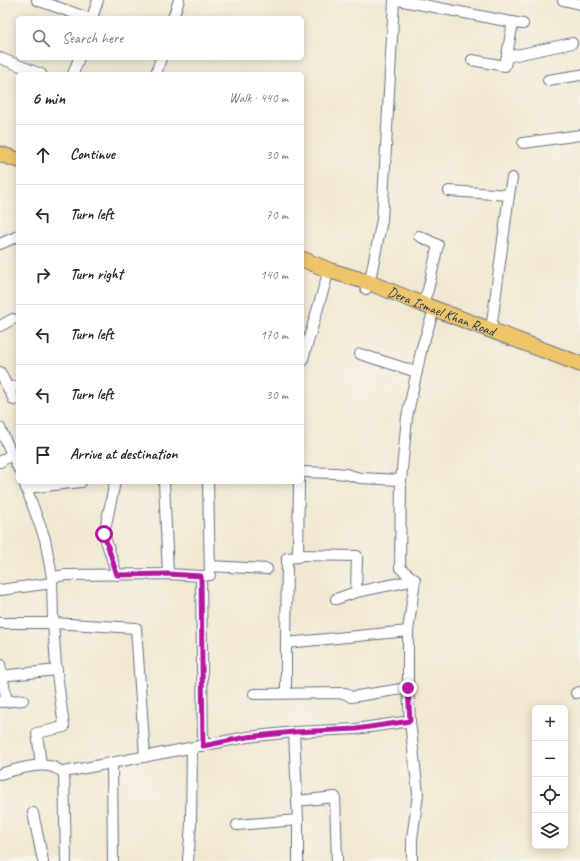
<!DOCTYPE html>
<meta charset="utf-8">
<style>
body{margin:0;font-family:Caveat,sans-serif;background:#f7f7f7;color:#2b2b33}
.controls{position:absolute;right:12px;bottom:12px;display:grid;overflow:hidden;border-radius:6px;box-shadow:0 2px 10px #0003}
.controls button{width:36px;height:36px;display:grid;place-items:center;padding:0;border:0;border-bottom:1px solid #e1e1e2;background:#fff;color:#2b2b33;font:20px sans-serif}
.stop{position:absolute;width:12px;height:12px;margin:-9px;border:3px solid #b5179e;border-radius:50%;background:#fff}
.stop.end{background:#b5179e;border-color:#fff;box-shadow:0 1px 4px #0008}
.list{margin:0;padding:0;list-style:none}
h2{display:flex;justify-content:space-between;align-items:center;height:52px;margin:0;padding:0 16px;font-size:17px}
h2 small{font-size:13px;font-weight:400;color:#7c7c81}
.list li{display:grid;grid-template-columns:26px 1fr auto;gap:12px;align-items:center;box-sizing:border-box;height:60px;padding:0 16px;border-top:1px solid #e1e1e2}
.list b{display:block;font-size:15px;white-space:nowrap}
.list em{font-size:13px;font-style:normal;color:#7c7c81}
.icon{flex:none;width:22px;height:22px;fill:none;stroke:currentColor;stroke-width:2;stroke-linecap:round;stroke-linejoin:round}
.map{position:relative;flex:none;width:580px;height:861px;overflow:hidden}
.search{position:absolute;background:#fff;box-shadow:0 2px 10px #0003;left:16px;top:16px;width:288px;height:44px;display:flex;align-items:center;gap:10px;box-sizing:border-box;padding:0 14px;border-radius:6px;color:#7c7c81;font-size:15px}
.panel{position:absolute;background:#fff;box-shadow:0 2px 10px #0003;left:16px;top:72px;width:288px;height:412px;border-radius:6px}
.map>svg:first-child{display:block}
.lines{fill:none;stroke-linecap:round;stroke-linejoin:round}
.minor-casing{stroke:#667087;stroke-width:12}
.highway-casing{stroke:#667087;stroke-width:17}
.minor{stroke:#fff;stroke-width:10}
.highway{stroke:#eec569;stroke-width:15}
.route{stroke:#b5179e;stroke-width:5}
.labels{text-anchor:middle;stroke-width:3;stroke-linejoin:round;paint-order:stroke}
.street-label{font-size:14px;fill:#1b2f5e;stroke:#f7f3e8}
</style>
<div class="map">
<svg width="580" height="861" viewBox="0 0 580 861">
<rect width="100%" height="100%" fill="#f7f3e8"/>
<filter id="ink" filterUnits="userSpaceOnUse"><feTurbulence type="fractalNoise" baseFrequency=".025" numOctaves="2"/><feDisplacementMap in="SourceGraphic" scale="8" xChannelSelector="R" yChannelSelector="G"/><feConvolveMatrix kernelMatrix="1 2 1 2 8 2 1 2 1" color-interpolation-filters="sRGB"/></filter>
<filter id="wash" filterUnits="userSpaceOnUse"><feTurbulence type="fractalNoise" baseFrequency=".012" numOctaves="4" result="noise"/><feDisplacementMap in="SourceGraphic" scale="16" xChannelSelector="R" yChannelSelector="G"/><feGaussianBlur stdDeviation="0.9" result="paint"/><feColorMatrix in="noise" values="0 0 0 0 0 0 0 0 0 0 0 0 0 0 0 0 0 1.4 0 .05"/><feComposite in="paint" operator="in"/></filter>
<g filter="url(#wash)">
<rect width="100%" height="100%" fill="#f1e8d2"/>
</g>
<g filter="url(#ink)">
<g class="lines">
<g class="minor-casing">
<g id="minor">
<polyline points="37,0 88,18"/>
<polyline points="398,0 511,22 523,24"/>
<polyline points="563,0 580,4"/>
<polyline points="92,18 98,0"/>
<polyline points="173,18 179,0"/>
<polyline points="507,57 572,43"/>
<polyline points="0,58 41,74"/>
<polyline points="472,60 505,66 513,22"/>
<polyline points="73,74 79,58"/>
<polyline points="156,74 161,58"/>
<polyline points="548,80 580,75"/>
<polyline points="523,143 580,135"/>
<polyline points="449,191 509,195"/>
<polyline points="419,236 438,245 428,290 422,304"/>
<polyline points="0,244 18,236"/>
<polyline points="366,289 371,275 382,220 394,0"/>
<polyline points="0,326 13,319"/>
<polyline points="491,330 509,195 512,178"/>
<polyline points="360,354 417,372"/>
<polyline points="302,362 327,277"/>
<polyline points="0,372 14,400"/>
<polyline points="8,388 18,386"/>
<polyline points="0,428 18,468"/>
<polyline points="0,462 12,454"/>
<polyline points="302,472 335,473 346,474 360,478 401,480 400,568 415,580 408,631 408,688 410,721"/>
<polyline points="401,480 407,417 422,347 432,316"/>
<polyline points="24,482 45,539 52,577 53,623 56,666 64,727 37,733 41,765"/>
<polyline points="115,482 104,534 117,575"/>
<polyline points="164,482 168,574"/>
<polyline points="26,488 81,482"/>
<polyline points="298,555 357,556 356,592"/>
<polyline points="210,566 267,569"/>
<polyline points="201,576 203,746"/>
<polyline points="52,577 66,575 168,574 201,576 210,575 208,482"/>
<polyline points="0,590 52,583"/>
<polyline points="336,599 356,592 415,580"/>
<polyline points="0,623 53,623 136,628 145,757"/>
<polyline points="286,643 287,558 298,557 299,482"/>
<polyline points="0,664 7,702"/>
<polyline points="0,676 57,670"/>
<polyline points="286,693 286,643 408,631"/>
<polyline points="576,693 580,692"/>
<polyline points="254,694 345,693 351,697 408,688"/>
<polyline points="0,702 23,700"/>
<polyline points="294,732 298,820 298,861"/>
<polyline points="112,763 113,861"/>
<polyline points="64,772 66,861"/>
<path d="M0,774C14,770 39,762 53,767C56,768 60,771 64,772L247,737L294,732L356,729L410,721L418,794L412,839V861"/>
<polyline points="297,801 335,797 337,861"/>
<polyline points="33,813 43,861"/>
<polyline points="237,825 298,820"/>
<polyline points="188,861 191,824 192,748"/>
</g>
</g>
<g class="highway-casing">
<g id="highway">
<polyline points="0,154 18,160"/>
<path id="s1" d="M302,259L331,271L368,282L422,304L580,364"/>
</g>
</g>
<use href="#minor" class="minor"/>
<use href="#highway" class="highway"/>
</g>
</g>
<g class="lines" filter="url(#ink)">
<polyline class="route" points="104,534 117,575 168,574 201,576 203,746 247,737 294,732 356,729 410,721 408,688"/>
</g>
<g class="labels">
<g class="street-label">
<text dy="5" stroke="none"><textPath href="#s1" startOffset="149">Dera Ismael Khan Road</textPath></text>
</g>
</g>
</svg>
<div class="controls">
<button>+</button>
<button>−</button>
<button><svg class="icon" aria-label="locate" viewBox="0 0 24 24"><circle cx="12" cy="12" r="6"/><path d="M12 2v4M12 18v4M2 12h4M18 12h4"/></svg></button>
<button><svg class="icon" aria-label="layers" viewBox="0 0 24 24"><path d="M12 4l9 5-9 5-9-5zM3 14l9 5 9-5"/></svg></button>
</div>
<div class="stop" style="left:104px;top:534px"></div>
<div class="stop end" style="left:408px;top:688px"></div>
<div class="search"><svg class="icon" aria-label="search" viewBox="0 0 24 24"><circle cx="10" cy="10" r="6"/><path d="M15 15l6 6"/></svg>Search here</div>
<section class="panel">
<h2>6 min<small>Walk · 440 m</small></h2>
<ul class="list">
<li><svg class="icon" aria-label="ahead" viewBox="0 0 24 24"><path d="M12 20V5M6 11l6-6 6 6"/></svg><div><b>Continue</b></div><em>30 m</em></li>
<li><svg class="icon" aria-label="left" viewBox="0 0 24 24"><path d="M17 20v-9H6M10 6l-5 5 5 5"/></svg><div><b>Turn left</b></div><em>70 m</em></li>
<li><svg class="icon" aria-label="right" viewBox="0 0 24 24"><path d="M7 20v-9h11M14 6l5 5-5 5"/></svg><div><b>Turn right</b></div><em>140 m</em></li>
<li><svg class="icon" aria-label="left" viewBox="0 0 24 24"><path d="M17 20v-9H6M10 6l-5 5 5 5"/></svg><div><b>Turn left</b></div><em>170 m</em></li>
<li><svg class="icon" aria-label="left" viewBox="0 0 24 24"><path d="M17 20v-9H6M10 6l-5 5 5 5"/></svg><div><b>Turn left</b></div><em>30 m</em></li>
<li><svg class="icon" aria-label="arrive" viewBox="0 0 24 24"><path d="M6 21V4h12l-3 4 3 4H6"/></svg><div><b>Arrive at destination</b></div></li>
</ul>
</section>
</div>
